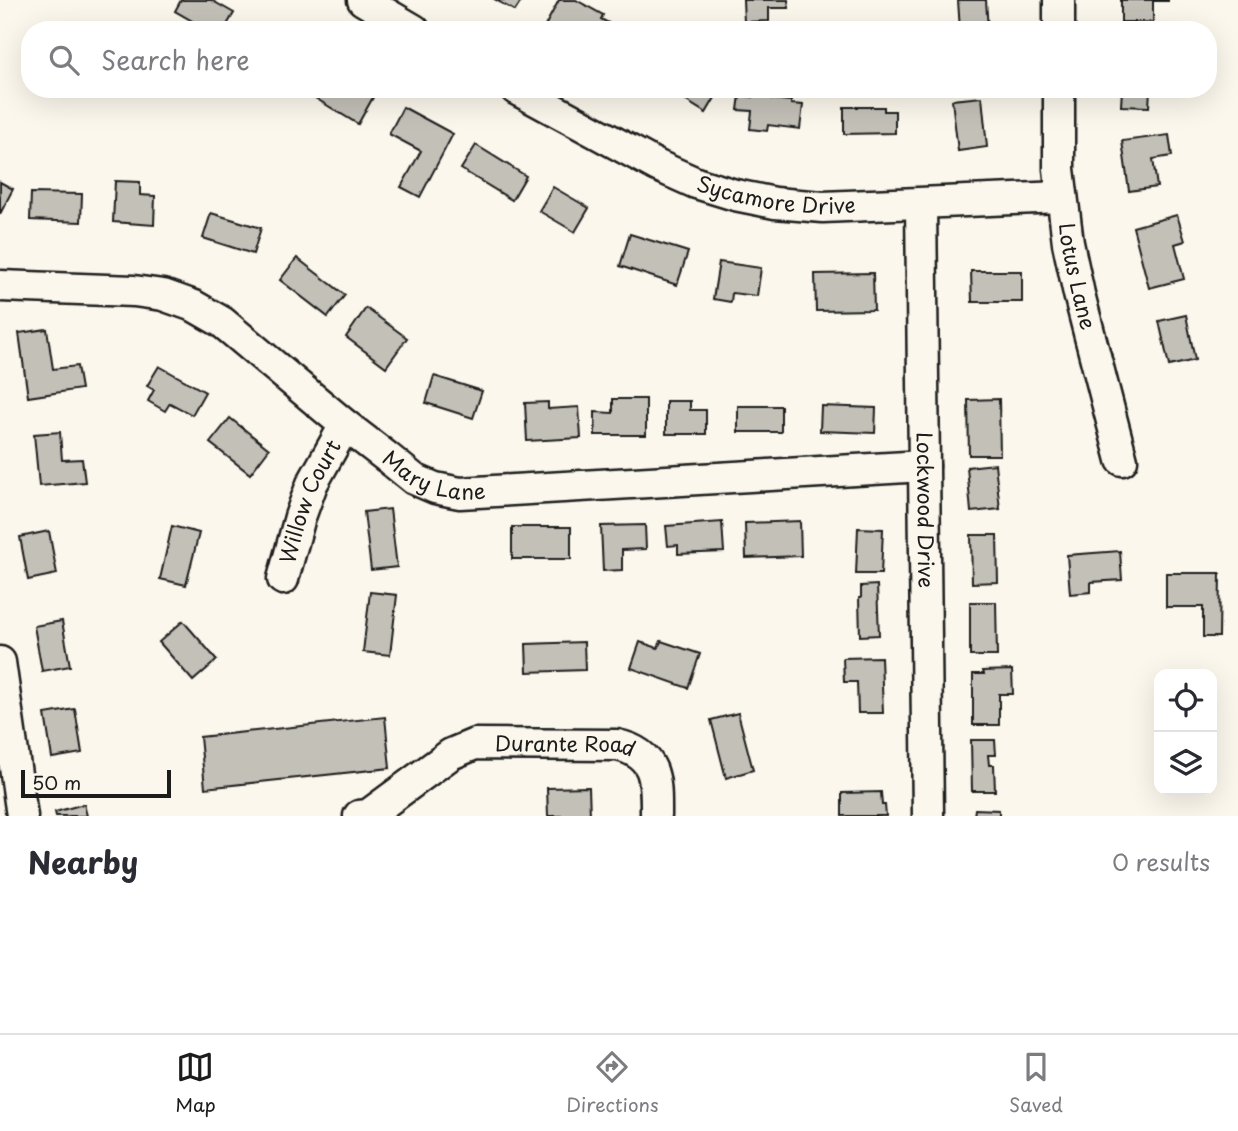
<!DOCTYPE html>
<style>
body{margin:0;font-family:"Playpen Sans",sans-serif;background:#f7f7f7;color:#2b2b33}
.controls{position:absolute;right:21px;bottom:21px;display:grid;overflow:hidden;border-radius:14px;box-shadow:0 7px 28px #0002}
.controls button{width:63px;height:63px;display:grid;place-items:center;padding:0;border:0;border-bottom:2px solid #e1e1e2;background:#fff;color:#2b2b33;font:35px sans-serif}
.scale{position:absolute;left:21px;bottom:18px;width:150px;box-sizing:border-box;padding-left:7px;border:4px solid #1c1c1c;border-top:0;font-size:19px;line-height:24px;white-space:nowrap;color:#1c1c1c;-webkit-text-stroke:5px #fbf7ec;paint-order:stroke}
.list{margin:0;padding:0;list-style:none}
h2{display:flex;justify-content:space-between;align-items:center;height:91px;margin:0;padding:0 28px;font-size:30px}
h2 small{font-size:23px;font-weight:400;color:#7c7c81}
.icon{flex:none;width:38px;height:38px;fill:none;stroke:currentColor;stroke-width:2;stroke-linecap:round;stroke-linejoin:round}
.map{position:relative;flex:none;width:1238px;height:816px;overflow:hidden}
.search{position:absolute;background:#fff;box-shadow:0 7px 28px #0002;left:21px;right:21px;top:21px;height:77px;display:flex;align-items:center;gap:18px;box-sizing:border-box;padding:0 24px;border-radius:28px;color:#7c7c81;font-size:26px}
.sheet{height:217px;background:#fff}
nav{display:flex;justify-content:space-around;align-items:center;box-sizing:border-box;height:98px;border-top:2px solid #e1e1e2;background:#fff;font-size:19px;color:#7c7c81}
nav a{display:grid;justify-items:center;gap:4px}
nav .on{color:#1c1c1c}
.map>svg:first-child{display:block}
.building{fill:#c3c0b8;stroke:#1c1c1c;stroke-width:2}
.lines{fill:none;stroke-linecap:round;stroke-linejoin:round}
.minor-casing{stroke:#1c1c1c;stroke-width:35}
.minor{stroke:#fbf7ec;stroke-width:30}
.labels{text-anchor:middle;stroke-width:5;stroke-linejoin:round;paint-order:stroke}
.street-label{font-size:21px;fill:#1c1c1c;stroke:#fbf7ec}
</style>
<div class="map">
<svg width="1238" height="816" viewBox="0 0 1238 816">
<rect width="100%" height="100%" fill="#fbf7ec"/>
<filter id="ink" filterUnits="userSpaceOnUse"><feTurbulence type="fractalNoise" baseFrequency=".0143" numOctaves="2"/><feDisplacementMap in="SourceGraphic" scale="14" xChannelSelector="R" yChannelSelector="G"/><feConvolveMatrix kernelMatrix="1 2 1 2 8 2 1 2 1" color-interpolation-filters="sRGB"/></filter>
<g filter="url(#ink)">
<g class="building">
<polygon points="181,0 211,0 234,13 224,30 208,30 175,11"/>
<polygon points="496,0 522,0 515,11"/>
<polygon points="559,0 576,0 603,15 601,19 621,30 553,30 545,26"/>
<polygon points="743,0 788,0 789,8 769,8 769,21 744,22"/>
<polygon points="958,0 986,0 988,30 960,30"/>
<polygon points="1121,0 1168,0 1168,1 1153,1 1153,22 1121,22"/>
<polygon points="320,89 371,89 376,92 358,124 315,98"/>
<polygon points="667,89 716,89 719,91 706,113"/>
<polygon points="754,89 773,89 772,99 791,101 791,104 803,105 800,129 768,125 767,131 750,129 752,111 738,110 740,95 753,97"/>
<polygon points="1122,89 1150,89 1149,107 1121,106"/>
<polygon points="982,97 987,147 958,151 952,100"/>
<polygon points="403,107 453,134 420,197 401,187 421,151 389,134"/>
<polygon points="844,107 884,107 884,111 895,111 895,133 844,134"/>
<polygon points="1169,135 1172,156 1153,159 1157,187 1129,191 1122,141"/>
<polygon points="476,145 526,176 512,200 461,169"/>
<polygon points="115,181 140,182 140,195 155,196 154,225 113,222"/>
<polygon points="0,182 13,189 0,214"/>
<polygon points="553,187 589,208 575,232 539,211"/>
<polygon points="31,193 82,194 81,222 30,220"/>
<polygon points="211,213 261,228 253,254 203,238"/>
<polygon points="1177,215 1185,241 1175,244 1184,279 1149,288 1133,227"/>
<polygon points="630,234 688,252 677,285 620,266"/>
<polygon points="297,258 345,295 328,317 280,280"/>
<polygon points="719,262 761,268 757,296 732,293 731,302 713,299"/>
<polygon points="971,271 1022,271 1022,302 972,302"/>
<polygon points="873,273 874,310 816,311 815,274"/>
<polygon points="366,308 407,338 386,367 346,337"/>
<polygon points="1186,315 1195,360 1169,366 1159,321"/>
<polygon points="47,329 53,369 77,366 81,389 28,397 19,333"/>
<polygon points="159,366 205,392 192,415 170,403 165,411 148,401 154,390 147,386"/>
<polygon points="434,376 482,391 473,418 426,403"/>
<polygon points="613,399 646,399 646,435 595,435 595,412 613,413"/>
<polygon points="999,399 1000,455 969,455 968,400"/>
<polygon points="666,401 690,401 690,410 706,410 706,434 666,434"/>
<polygon points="548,402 548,409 579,407 581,438 527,441 525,403"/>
<rect x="738" y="406" width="43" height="26"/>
<polygon points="821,406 876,408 875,433 820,431"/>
<polygon points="230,418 269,449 250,474 210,443"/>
<polygon points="60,432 62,460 82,459 85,482 39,486 34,434"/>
<polygon points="995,464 1000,509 971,512 967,467"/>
<polygon points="390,509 397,567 371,570 364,512"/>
<polygon points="800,521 801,556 746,558 745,523"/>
<polygon points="722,522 724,552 678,554 678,545 668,546 666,526"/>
<polygon points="645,525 646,549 622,550 622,570 603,571 601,526"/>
<polygon points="172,526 199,533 186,585 160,579"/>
<rect x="512" y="527" width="59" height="32"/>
<polygon points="858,528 883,529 881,574 856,574"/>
<polygon points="49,531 57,574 28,580 20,537"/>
<polygon points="971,535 997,535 998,582 972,583"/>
<polygon points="1120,551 1122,580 1091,582 1091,592 1070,594 1067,555"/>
<polygon points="1166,573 1220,573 1219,637 1203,637 1203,607 1166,607"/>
<polygon points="877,585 879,635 860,636 859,598 861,598 861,586"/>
<polygon points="370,592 397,595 390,655 363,652"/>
<polygon points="970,602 996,602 997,656 970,656"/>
<polygon points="62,621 70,666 42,671 34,626"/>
<polygon points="183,621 217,660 193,681 159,642"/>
<polygon points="661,641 700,654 688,688 631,668 640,642 658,648"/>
<polygon points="584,642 585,670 527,672 526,644"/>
<polygon points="881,657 883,713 858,713 857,682 844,682 843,658"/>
<polygon points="1012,670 1013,694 999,694 999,725 973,725 973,674 984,674 983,671"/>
<polygon points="75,709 82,753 52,758 45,714"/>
<polygon points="738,713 753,770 726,778 711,720"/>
<polygon points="385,717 390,768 205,788 200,737"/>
<polygon points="971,740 995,740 996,755 988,755 989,765 994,765 995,791 972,791"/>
<polygon points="589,787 590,816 548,816 547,788"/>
<polygon points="881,792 882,805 885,805 886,816 842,816 842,793"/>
<polygon points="84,804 87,816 56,816 55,812"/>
<polygon points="975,809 999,810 999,816 974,816"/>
</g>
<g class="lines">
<g class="minor-casing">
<g id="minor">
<polyline points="363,0 414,30"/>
<polyline points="1059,0 1059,30"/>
<path id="s1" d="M516,89L658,166L696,183L735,195L775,203L823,207L1061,197"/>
<path id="s2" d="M1059,89V169L1068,243L1079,294L1122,460"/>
<path id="s3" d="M921,204L928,816"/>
<path id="s4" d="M0,286L134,291L163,295L194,306L222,322L345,425L388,458L414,479L435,488L460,493L924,466"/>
<path id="s5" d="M283,579L300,517L312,484L345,425"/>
<polyline points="0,662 22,816"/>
<path id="s6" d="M359,816L368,815L451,754L475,744L617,745C658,754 656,781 656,816"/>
</g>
</g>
<use href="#minor" class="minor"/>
</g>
</g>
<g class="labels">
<g class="street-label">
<text dy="7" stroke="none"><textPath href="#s1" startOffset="285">Sycamore Drive</textPath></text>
<text dy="7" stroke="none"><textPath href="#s2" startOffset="189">Lotus Lane</textPath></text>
<text dy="7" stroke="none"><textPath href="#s4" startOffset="495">Mary Lane</textPath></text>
<text dy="7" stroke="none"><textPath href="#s5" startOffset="82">Willow Court</textPath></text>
<text dy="7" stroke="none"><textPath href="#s3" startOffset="306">Lockwood Drive</textPath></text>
<text dy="7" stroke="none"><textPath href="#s6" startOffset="228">Durante Road</textPath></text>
</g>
</g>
</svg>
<div class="controls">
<button><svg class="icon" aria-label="locate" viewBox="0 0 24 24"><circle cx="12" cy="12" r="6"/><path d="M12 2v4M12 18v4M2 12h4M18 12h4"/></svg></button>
<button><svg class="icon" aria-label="layers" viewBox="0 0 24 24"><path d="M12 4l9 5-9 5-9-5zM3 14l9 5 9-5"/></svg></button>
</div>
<div class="scale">50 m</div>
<div class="search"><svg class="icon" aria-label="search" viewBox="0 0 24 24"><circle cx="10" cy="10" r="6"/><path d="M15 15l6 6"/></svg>Search here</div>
</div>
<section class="sheet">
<h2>Nearby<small>0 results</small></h2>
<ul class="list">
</ul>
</section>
<nav>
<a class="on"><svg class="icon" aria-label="map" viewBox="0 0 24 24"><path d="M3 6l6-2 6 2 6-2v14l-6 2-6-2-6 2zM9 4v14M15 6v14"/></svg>Map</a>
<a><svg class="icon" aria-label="directions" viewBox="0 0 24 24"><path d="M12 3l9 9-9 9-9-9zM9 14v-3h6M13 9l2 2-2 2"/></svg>Directions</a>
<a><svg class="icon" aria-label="saved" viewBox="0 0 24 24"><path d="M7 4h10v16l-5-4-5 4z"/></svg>Saved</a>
</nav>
